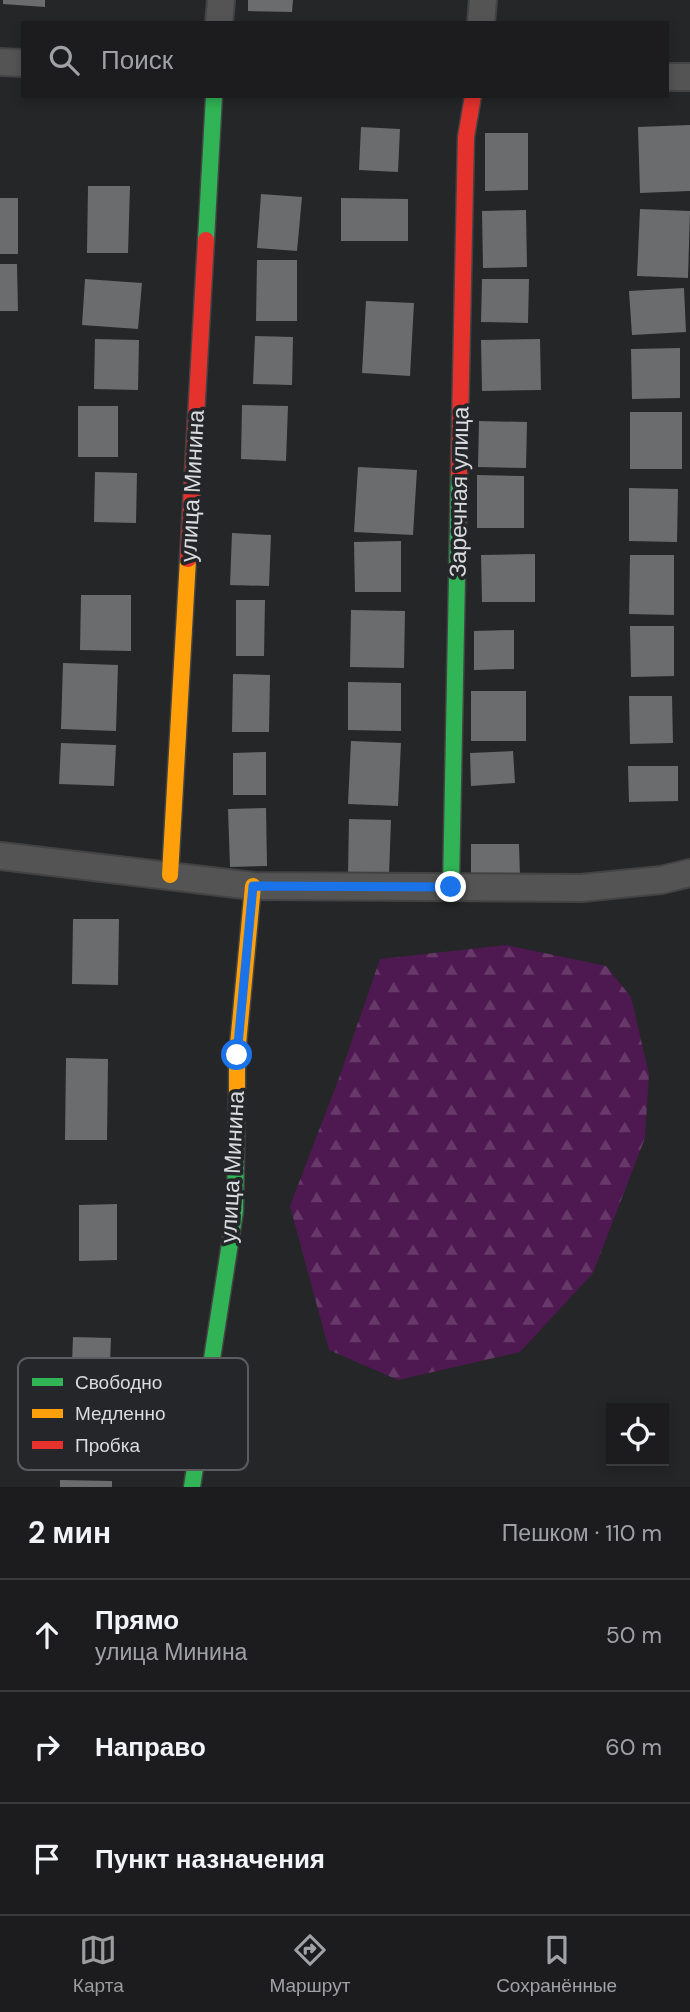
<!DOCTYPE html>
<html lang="ru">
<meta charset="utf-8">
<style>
body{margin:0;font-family:"DM Sans",sans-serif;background:#29292b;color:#f1f3f6}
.controls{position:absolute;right:21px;bottom:21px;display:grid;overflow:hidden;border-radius:0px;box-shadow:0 4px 10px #0003}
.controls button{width:63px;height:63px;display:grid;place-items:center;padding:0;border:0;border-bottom:2px solid #3a3a3c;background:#1c1c1e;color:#f1f3f6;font:35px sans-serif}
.stop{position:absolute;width:21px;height:21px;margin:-16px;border:5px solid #1a73e8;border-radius:50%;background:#fff}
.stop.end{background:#1a73e8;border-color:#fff;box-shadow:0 2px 7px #0008}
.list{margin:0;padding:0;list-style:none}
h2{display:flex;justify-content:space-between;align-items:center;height:91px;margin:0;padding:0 28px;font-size:30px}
h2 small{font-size:23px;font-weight:400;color:#a0a1a4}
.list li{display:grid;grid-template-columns:46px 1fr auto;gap:21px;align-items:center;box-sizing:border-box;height:112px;padding:0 28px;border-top:2px solid #3a3a3c}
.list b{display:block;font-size:26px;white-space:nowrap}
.list p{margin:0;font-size:23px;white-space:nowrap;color:#a0a1a4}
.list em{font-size:23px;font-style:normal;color:#a0a1a4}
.icon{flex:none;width:38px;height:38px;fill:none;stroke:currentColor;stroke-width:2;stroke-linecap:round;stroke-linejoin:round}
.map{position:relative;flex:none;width:690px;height:1487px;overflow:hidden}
.search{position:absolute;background:#1c1c1e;box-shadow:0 4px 10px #0003;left:21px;right:21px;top:21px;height:77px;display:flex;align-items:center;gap:18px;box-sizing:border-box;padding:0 24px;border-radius:0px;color:#a0a1a4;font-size:26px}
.sheet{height:427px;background:#1c1c1e}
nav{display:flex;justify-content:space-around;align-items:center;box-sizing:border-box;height:98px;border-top:2px solid #3a3a3c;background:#1c1c1e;font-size:19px;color:#a0a1a4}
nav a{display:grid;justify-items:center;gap:4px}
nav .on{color:#9b9c9e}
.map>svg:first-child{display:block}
.forest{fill:url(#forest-firs)}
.building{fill:#6b6c6d}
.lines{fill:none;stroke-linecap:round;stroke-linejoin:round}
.street-casing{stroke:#434344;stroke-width:30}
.fast-casing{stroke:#434344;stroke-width:19}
.slow-casing{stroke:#434344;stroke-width:19}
.jam-casing{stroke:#434344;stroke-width:19}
.street{stroke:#545455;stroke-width:26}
.fast{stroke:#30b455;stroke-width:16}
.slow{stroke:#ff9f0a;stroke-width:16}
.jam{stroke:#e5322d;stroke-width:16}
.route{stroke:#1a73e8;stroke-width:9}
.labels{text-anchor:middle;stroke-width:7;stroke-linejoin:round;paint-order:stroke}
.street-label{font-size:23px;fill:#dadbde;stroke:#242629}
.key{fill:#242629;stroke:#5b5c5f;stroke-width:2}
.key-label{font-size:19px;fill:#dadbde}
</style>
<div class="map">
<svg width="690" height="1487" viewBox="0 0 690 1487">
<defs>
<pattern id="forest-firs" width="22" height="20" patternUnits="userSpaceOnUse" patternTransform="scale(1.75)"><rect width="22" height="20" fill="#4e1850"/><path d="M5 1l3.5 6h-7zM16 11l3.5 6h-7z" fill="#673969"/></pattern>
</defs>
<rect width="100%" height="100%" fill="#252628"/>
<polygon class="forest" points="506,945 606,966 631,997 649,1074 645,1138 593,1273 520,1352 398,1380 329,1350 290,1206 339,1078 380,959"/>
<g class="building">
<polygon points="3,0 45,0 45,7 3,4"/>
<polygon points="248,0 293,0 292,12 248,11"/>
<polygon points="690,125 690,191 640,193 638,127"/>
<polygon points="361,127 400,129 398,172 359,170"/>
<polygon points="485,133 528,133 528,190 485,191"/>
<polygon points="88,186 130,186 128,253 87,253"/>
<polygon points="261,194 302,197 297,251 257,248"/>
<rect x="0" y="198" width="18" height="56"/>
<polygon points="341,198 408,199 408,241 341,241"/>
<polygon points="640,209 690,211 688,278 637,276"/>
<polygon points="526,210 527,267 483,268 482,211"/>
<polygon points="257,260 297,260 297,321 256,321"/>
<polygon points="0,264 17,264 18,311 0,311"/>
<polygon points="85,279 142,283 138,329 82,325"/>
<polygon points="482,279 529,279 528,323 481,322"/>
<polygon points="684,288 686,332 632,335 629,291"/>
<polygon points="366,301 414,303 410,376 362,373"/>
<polygon points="255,336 293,337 292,385 253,384"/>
<polygon points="95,339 139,340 138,390 94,389"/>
<polygon points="540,339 541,390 482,391 481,340"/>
<polygon points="680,348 680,398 632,399 631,349"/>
<polygon points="242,405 288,406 286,461 241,459"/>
<rect x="78" y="406" width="40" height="51"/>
<rect x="630" y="412" width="52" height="57"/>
<polygon points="479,421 527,422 526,468 478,467"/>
<polygon points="358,467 417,470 413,535 354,532"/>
<polygon points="95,472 137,473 136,523 94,522"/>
<polygon points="477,475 524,476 524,528 477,528"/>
<polygon points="629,488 678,489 677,542 629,541"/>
<polygon points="232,533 271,535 269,586 230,585"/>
<polygon points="401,541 401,592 355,592 354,542"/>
<polygon points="535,554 535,602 482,602 481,555"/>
<polygon points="630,555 674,555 674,615 629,614"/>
<polygon points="81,595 131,595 131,651 80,650"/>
<polygon points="236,600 265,600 264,656 236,656"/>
<polygon points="351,610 405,611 404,668 350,667"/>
<polygon points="630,626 674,626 674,676 631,677"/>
<polygon points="514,630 514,669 474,670 474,631"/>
<polygon points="63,663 118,665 116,731 61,729"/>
<polygon points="233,674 270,675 269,732 232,732"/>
<polygon points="348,682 401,683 401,731 348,730"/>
<rect x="471" y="691" width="55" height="50"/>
<polygon points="629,696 672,696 673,743 630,744"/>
<polygon points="351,741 401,743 398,806 348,804"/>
<polygon points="61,743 116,745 114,786 59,784"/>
<polygon points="513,751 515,783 471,786 470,753"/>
<polygon points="266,752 266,795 233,795 233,753"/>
<polygon points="628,766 678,766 678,801 629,802"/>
<polygon points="266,808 267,866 230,867 228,809"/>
<polygon points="349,819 391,820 389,875 348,874"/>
<polygon points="471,844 519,844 520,877 471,878"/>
<polygon points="73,919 119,919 118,985 72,984"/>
<polygon points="66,1058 108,1059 107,1140 65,1140"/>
<polygon points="117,1204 117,1260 79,1261 79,1205"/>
<polygon points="73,1337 111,1338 108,1415 70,1414"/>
<polygon points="60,1480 112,1481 112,1487 60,1487"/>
</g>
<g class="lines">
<g class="street-casing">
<g id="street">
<polyline points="219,23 221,0"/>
<polyline points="481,23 483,0"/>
<polyline points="0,62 23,63"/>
<polyline points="667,77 690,77"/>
<polyline points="0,856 253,886 581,888 661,880 690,873"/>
</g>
</g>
<g class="fast-casing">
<g id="fast">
<polyline points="206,240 214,96"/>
<polyline points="451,887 459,473"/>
<polyline points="192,1487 235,1211 237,1093"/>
</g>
</g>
<g class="slow-casing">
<g id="slow">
<polyline points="170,875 188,559"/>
<polyline points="237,1093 237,1055 253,886"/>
</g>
</g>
<g class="jam-casing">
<g id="jam">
<polyline points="459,473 466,137 473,96"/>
<polyline points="188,559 206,240"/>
</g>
</g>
<use href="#street" class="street"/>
<use href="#fast" class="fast"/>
<use href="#slow" class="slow"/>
<use href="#jam" class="jam"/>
</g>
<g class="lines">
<polyline class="route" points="237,1055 253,886 451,887"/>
</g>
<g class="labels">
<g class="street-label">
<text transform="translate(192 486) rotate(-87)" y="8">улица Минина</text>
<text transform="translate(459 492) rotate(-89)" y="8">Заречная улица</text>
<text transform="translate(232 1167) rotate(-87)" y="8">улица Минина</text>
</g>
</g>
<rect x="18" y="1358" width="230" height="112" rx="10" class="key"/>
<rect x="32" y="1378" width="31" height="8" fill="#30b455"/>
<rect x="32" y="1409" width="31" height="9" fill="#ff9f0a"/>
<rect x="32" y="1441" width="31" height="8" fill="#e5322d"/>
<g class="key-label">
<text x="75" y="1389">Свободно</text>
<text x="75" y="1420">Медленно</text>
<text x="75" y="1452">Пробка</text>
</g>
</svg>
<div class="controls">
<button><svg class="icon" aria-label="locate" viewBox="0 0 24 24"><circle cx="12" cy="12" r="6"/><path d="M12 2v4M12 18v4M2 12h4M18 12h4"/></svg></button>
</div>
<div class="stop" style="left:237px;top:1055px"></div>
<div class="stop end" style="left:451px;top:887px"></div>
<div class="search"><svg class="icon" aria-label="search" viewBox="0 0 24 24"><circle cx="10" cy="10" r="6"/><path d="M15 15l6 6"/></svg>Поиск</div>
</div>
<section class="sheet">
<h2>2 мин<small>Пешком · 110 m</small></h2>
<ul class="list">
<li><svg class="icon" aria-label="ahead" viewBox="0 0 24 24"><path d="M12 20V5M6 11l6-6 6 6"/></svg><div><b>Прямо</b><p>улица Минина</p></div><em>50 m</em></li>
<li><svg class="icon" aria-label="right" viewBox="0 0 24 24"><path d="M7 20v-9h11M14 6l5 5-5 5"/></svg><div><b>Направо</b></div><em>60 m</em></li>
<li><svg class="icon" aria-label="arrive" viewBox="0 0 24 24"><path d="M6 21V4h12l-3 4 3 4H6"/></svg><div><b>Пункт назначения</b></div></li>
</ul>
</section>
<nav>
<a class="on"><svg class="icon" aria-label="map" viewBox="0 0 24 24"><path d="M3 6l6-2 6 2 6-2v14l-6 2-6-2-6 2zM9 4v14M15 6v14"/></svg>Карта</a>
<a><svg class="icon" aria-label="directions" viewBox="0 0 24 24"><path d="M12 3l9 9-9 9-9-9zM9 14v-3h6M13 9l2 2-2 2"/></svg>Маршрут</a>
<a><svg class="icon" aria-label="saved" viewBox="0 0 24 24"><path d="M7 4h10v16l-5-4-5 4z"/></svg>Сохранённые</a>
</nav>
